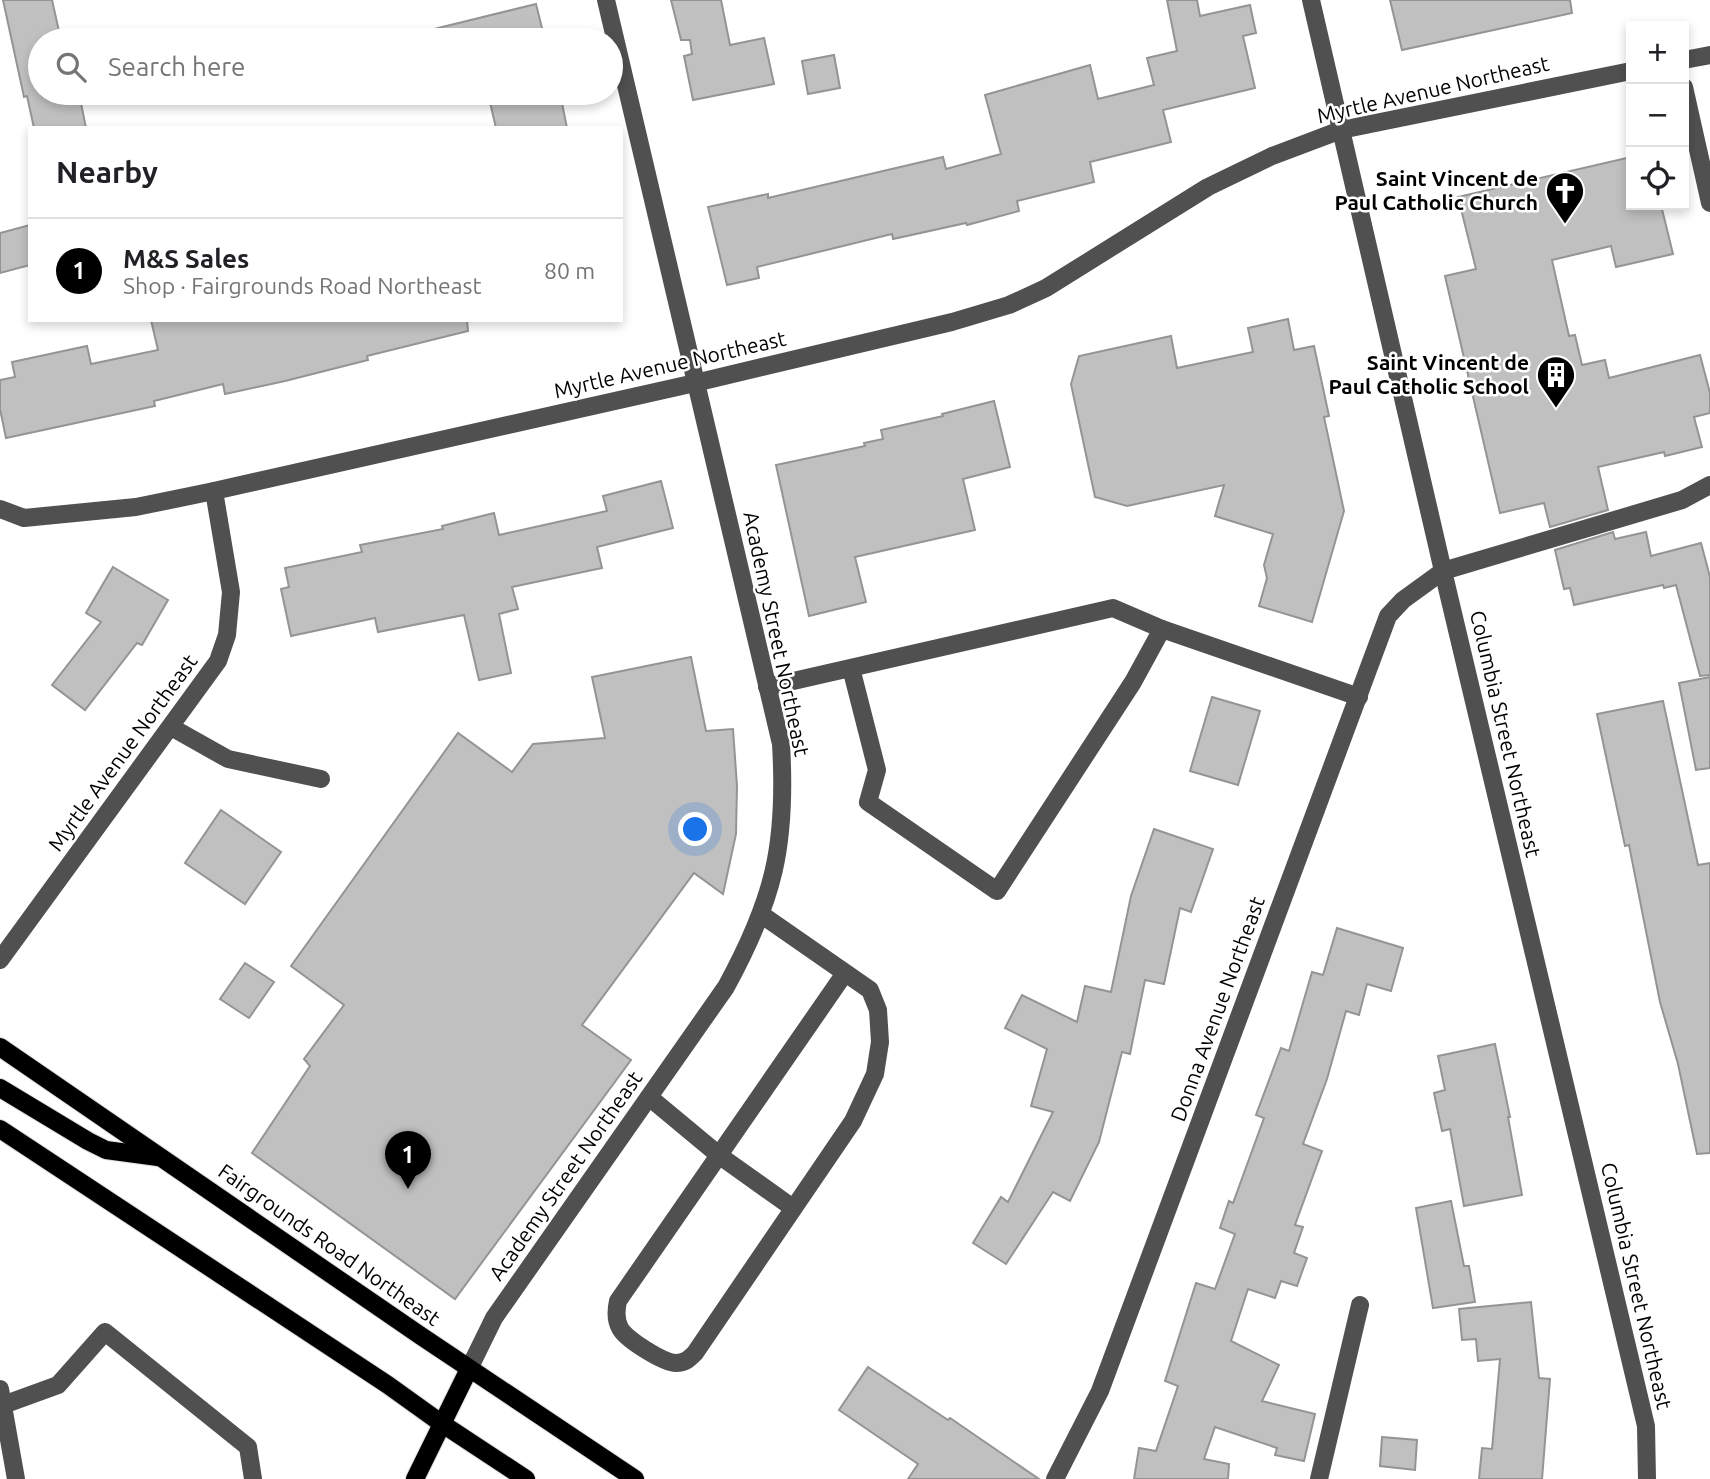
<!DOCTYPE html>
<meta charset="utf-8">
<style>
body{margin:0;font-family:Ubuntu,sans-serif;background:#f2f2f2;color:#202124}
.controls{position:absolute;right:21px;top:21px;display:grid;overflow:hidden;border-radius:0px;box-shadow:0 4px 10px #0003}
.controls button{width:63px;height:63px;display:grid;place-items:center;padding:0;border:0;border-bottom:2px solid #e0e0e0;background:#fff;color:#202124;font:35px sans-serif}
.you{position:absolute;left:696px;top:830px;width:24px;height:24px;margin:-18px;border:5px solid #fff;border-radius:50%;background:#1a73e8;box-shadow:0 0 0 10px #1a73e833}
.badge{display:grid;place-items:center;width:46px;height:46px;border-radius:50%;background:#000;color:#fff;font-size:23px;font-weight:700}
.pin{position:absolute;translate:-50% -58px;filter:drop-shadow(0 2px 4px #0008)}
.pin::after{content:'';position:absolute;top:37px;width:24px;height:21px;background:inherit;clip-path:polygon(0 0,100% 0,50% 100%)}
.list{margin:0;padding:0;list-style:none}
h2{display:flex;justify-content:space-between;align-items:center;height:91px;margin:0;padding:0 28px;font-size:30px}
h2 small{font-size:23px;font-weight:400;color:#757577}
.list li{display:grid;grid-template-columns:46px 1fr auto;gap:21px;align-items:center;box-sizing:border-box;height:105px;padding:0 28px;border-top:2px solid #e0e0e0}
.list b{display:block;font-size:26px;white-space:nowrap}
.list p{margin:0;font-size:23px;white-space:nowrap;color:#757577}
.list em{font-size:23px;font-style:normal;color:#757577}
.icon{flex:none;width:38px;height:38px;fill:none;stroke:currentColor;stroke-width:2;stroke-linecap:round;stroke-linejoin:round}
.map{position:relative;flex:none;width:1710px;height:1479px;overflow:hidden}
.search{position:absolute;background:#fff;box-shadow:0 4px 10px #0003;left:28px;top:28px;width:595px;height:77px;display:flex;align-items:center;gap:18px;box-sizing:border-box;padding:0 24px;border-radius:38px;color:#757577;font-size:26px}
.panel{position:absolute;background:#fff;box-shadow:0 4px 10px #0003;left:28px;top:126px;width:595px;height:196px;border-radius:0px}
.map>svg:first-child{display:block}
.building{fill:#c0c0c0;stroke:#949494;stroke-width:2}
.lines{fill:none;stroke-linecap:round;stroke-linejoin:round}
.major-casing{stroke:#dbdbdb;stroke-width:20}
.minor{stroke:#505050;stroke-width:18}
.major{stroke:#000;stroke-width:18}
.labels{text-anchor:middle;stroke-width:5;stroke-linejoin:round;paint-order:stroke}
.street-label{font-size:21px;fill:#000;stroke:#fff}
.poi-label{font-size:21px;font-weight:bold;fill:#000;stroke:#fff;text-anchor:end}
</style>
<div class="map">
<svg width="1710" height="1479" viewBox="0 0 1710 1479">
<rect width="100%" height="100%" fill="#fff"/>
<g class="building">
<polygon points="3,0 52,0 61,40 40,40 40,93 79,93 86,128 34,128 27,96 24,97"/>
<polygon points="671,0 721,0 730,45 764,38 774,84 693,100 684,56 692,54 690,40 681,40"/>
<polygon points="1167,0 1197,0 1200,16 1250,5 1256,33 1243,36 1255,88 1163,110 1171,142 1090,162 1094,182 1017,201 1019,211 967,225 966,223 893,239 892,234 757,267 759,278 727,285 708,207 768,194 768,198 943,157 946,169 1001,154 985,95 1090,65 1098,99 1154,85 1147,58 1177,51"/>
<polygon points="1390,0 1570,0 1572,13 1402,50"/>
<polygon points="536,4 545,40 436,40 434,29"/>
<polygon points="834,55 840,88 808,94 802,61"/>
<polygon points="514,93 560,93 567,128 496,128 489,98"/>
<polygon points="1631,157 1631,205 1661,205 1673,254 1616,267 1611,246 1552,260 1569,336 1575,335 1582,365 1605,360 1609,378 1700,355 1710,393 1710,413 1694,417 1702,447 1665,456 1664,452 1598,467 1608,510 1550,527 1544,503 1500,513 1445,276 1476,269 1458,197"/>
<polygon points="30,225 30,265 0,273 0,233"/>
<polygon points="1288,319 1294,350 1314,346 1329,416 1324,417 1344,511 1312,622 1259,606 1267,578 1264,565 1273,534 1215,516 1224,485 1127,506 1095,497 1071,384 1079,356 1171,336 1177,368 1253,352 1248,328"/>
<polygon points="151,320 467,320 468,331 367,356 368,360 285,381 225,394 223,384 154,401 155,406 6,438 0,409 0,380 15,377 12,362 87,346 91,364 158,350"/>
<polygon points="994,401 1010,467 963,479 975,530 855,557 866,602 809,616 776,465 865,446 864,443 883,439 881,430 943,416 942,414"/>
<polygon points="661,481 673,528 597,547 602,568 512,587 518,609 499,614 511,673 479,680 464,615 378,632 375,618 291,636 281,589 289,587 285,568 362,552 360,545 443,529 442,526 494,513 499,535 607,511 603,496"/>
<polygon points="1613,532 1615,539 1646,532 1651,556 1701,543 1710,577 1710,675 1700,676 1676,585 1664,588 1663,585 1574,605 1570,588 1564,589 1555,550"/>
<polygon points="113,567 168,600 142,645 137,643 85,710 52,685 101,622 86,613"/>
<polygon points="691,657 706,731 733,729 737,786 736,834 723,894 694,873 582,1025 631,1060 455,1299 252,1153 310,1066 304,1059 344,1005 291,966 458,733 512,772 533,744 605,738 592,677"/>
<polygon points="1710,677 1710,768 1696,770 1679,683"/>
<polygon points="1212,697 1260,711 1238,785 1190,771"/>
<polygon points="1663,701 1698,865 1710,863 1710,1153 1697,1154 1678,1064 1660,1002 1629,845 1625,846 1597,714"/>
<polygon points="221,810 281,852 245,904 185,863"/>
<polygon points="1154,829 1213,849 1191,912 1180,908 1164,984 1145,980 1130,1054 1122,1052 1099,1142 1070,1201 1053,1192 1006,1264 973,1243 1001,1197 1008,1202 1053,1112 1031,1106 1047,1049 1005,1028 1022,995 1077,1022 1085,986 1111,992 1131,896"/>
<polygon points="1337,928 1403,948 1391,991 1367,984 1359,1015 1346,1011 1327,1079 1303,1144 1322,1151 1295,1225 1303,1227 1294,1253 1307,1258 1297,1286 1281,1281 1275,1298 1248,1289 1231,1341 1279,1365 1262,1401 1315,1414 1304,1461 1275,1455 1277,1448 1215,1427 1204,1459 1229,1464 1228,1479 1134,1479 1139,1448 1156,1451 1178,1386 1165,1381 1196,1283 1215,1289 1235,1234 1220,1228 1229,1201 1233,1203 1264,1118 1256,1115 1281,1048 1289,1051 1312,972 1323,975"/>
<polygon points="245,963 274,982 249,1018 220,999"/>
<polygon points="1495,1044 1510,1117 1508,1117 1522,1195 1464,1206 1450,1129 1442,1131 1434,1093 1445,1090 1438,1056"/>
<polygon points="1451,1201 1464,1266 1469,1266 1475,1302 1433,1308 1416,1208"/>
<polygon points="1531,1302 1539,1378 1550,1379 1542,1479 1479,1479 1482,1448 1492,1449 1500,1359 1478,1361 1476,1339 1462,1340 1459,1309"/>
<polygon points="868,1367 948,1420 950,1418 1039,1479 908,1479 918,1464 839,1410"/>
<polygon points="1382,1437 1417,1440 1415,1470 1380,1466"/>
</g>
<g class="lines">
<g class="major-casing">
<g id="major">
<polyline points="0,1047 421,1336 635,1479"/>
<polyline points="0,1088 88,1141 106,1150 158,1157"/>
<polyline points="0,1129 388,1385 441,1423 526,1479"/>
<polyline points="415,1479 469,1369"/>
</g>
</g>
<g class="minor">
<polyline points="1311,0 1443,571 1646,1426 1647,1479"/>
<polyline points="1684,60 1710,55"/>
<polyline points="1684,87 1710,203"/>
<polyline points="0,509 24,518 136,507 214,491"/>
<polyline points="1162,629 1359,697"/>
<polyline points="767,687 1113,608 1162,629 1133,682 997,891 868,802 877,770 851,668"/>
<polyline points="171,727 228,759 321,779"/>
<path d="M762,915L870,990L878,1010L880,1042L875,1074L853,1121L695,1353C689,1359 685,1363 676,1363C664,1363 625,1339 620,1328C615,1319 616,1310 618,1301L845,973"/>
<polyline points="0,960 218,661 227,635 231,592 214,491 695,383 952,322 1009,305 1046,288 1208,187 1272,156 1341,130 1631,71"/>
<polyline points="649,1097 720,1156 793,1208"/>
<path d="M469,1369L494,1318L726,987C774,899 787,845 781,744L606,0"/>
<polyline points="0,1389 16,1479"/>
<polyline points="3,1405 58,1385 105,1332 248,1447 253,1479"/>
<polyline points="1055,1479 1100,1391 1388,616 1403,600 1443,571 1682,500 1710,485"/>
<polyline points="1319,1479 1360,1305"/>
</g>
<use href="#major" class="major"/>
</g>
<defs>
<g id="church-pin" transform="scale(2.0125)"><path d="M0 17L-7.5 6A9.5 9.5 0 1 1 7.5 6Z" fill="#000" stroke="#fff"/><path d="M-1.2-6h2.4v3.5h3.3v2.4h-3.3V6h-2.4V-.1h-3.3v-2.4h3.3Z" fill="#fff"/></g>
<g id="building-pin" transform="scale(2.0125)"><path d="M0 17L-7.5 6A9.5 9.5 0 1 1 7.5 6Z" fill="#000" stroke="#fff"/><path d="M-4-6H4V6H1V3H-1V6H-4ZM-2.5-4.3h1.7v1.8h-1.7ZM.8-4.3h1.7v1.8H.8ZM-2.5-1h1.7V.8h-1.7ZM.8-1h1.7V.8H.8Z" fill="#fff"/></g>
</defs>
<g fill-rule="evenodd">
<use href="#church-pin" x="1565" y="191"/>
<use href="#building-pin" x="1556" y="375"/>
</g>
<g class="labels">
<g class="street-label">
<text transform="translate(1433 90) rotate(-13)" y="7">Myrtle Avenue Northeast</text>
<text transform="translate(670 365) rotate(-13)" y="7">Myrtle Avenue Northeast</text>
<text transform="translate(776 634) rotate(78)" y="7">Academy Street Northeast</text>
<text transform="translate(1505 734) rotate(77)" y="7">Columbia Street Northeast</text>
<text transform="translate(123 753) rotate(-54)" y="7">Myrtle Avenue Northeast</text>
<text transform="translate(1218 1009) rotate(-70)" y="7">Donna Avenue Northeast</text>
<text transform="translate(566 1176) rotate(-55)" y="7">Academy Street Northeast</text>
<text transform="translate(329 1245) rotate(35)" y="7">Fairgrounds Road Northeast</text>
<text transform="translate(1636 1286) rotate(77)" y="7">Columbia Street Northeast</text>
</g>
<g class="poi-label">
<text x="1538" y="186">Saint Vincent de<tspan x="1538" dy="24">Paul Catholic Church</tspan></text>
<text x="1529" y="370">Saint Vincent de<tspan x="1529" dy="24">Paul Catholic School</tspan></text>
</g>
</g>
</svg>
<div class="controls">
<button>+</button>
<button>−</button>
<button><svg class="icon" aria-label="locate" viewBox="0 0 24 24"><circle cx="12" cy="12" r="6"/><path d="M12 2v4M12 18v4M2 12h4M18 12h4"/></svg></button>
</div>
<div class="you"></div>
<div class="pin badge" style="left:408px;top:1189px">1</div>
<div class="search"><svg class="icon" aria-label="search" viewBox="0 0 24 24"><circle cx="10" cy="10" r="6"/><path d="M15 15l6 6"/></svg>Search here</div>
<section class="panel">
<h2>Nearby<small></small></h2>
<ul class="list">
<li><span class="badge">1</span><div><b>M&amp;S Sales</b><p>Shop · Fairgrounds Road Northeast</p></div><em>80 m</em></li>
</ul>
</section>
</div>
